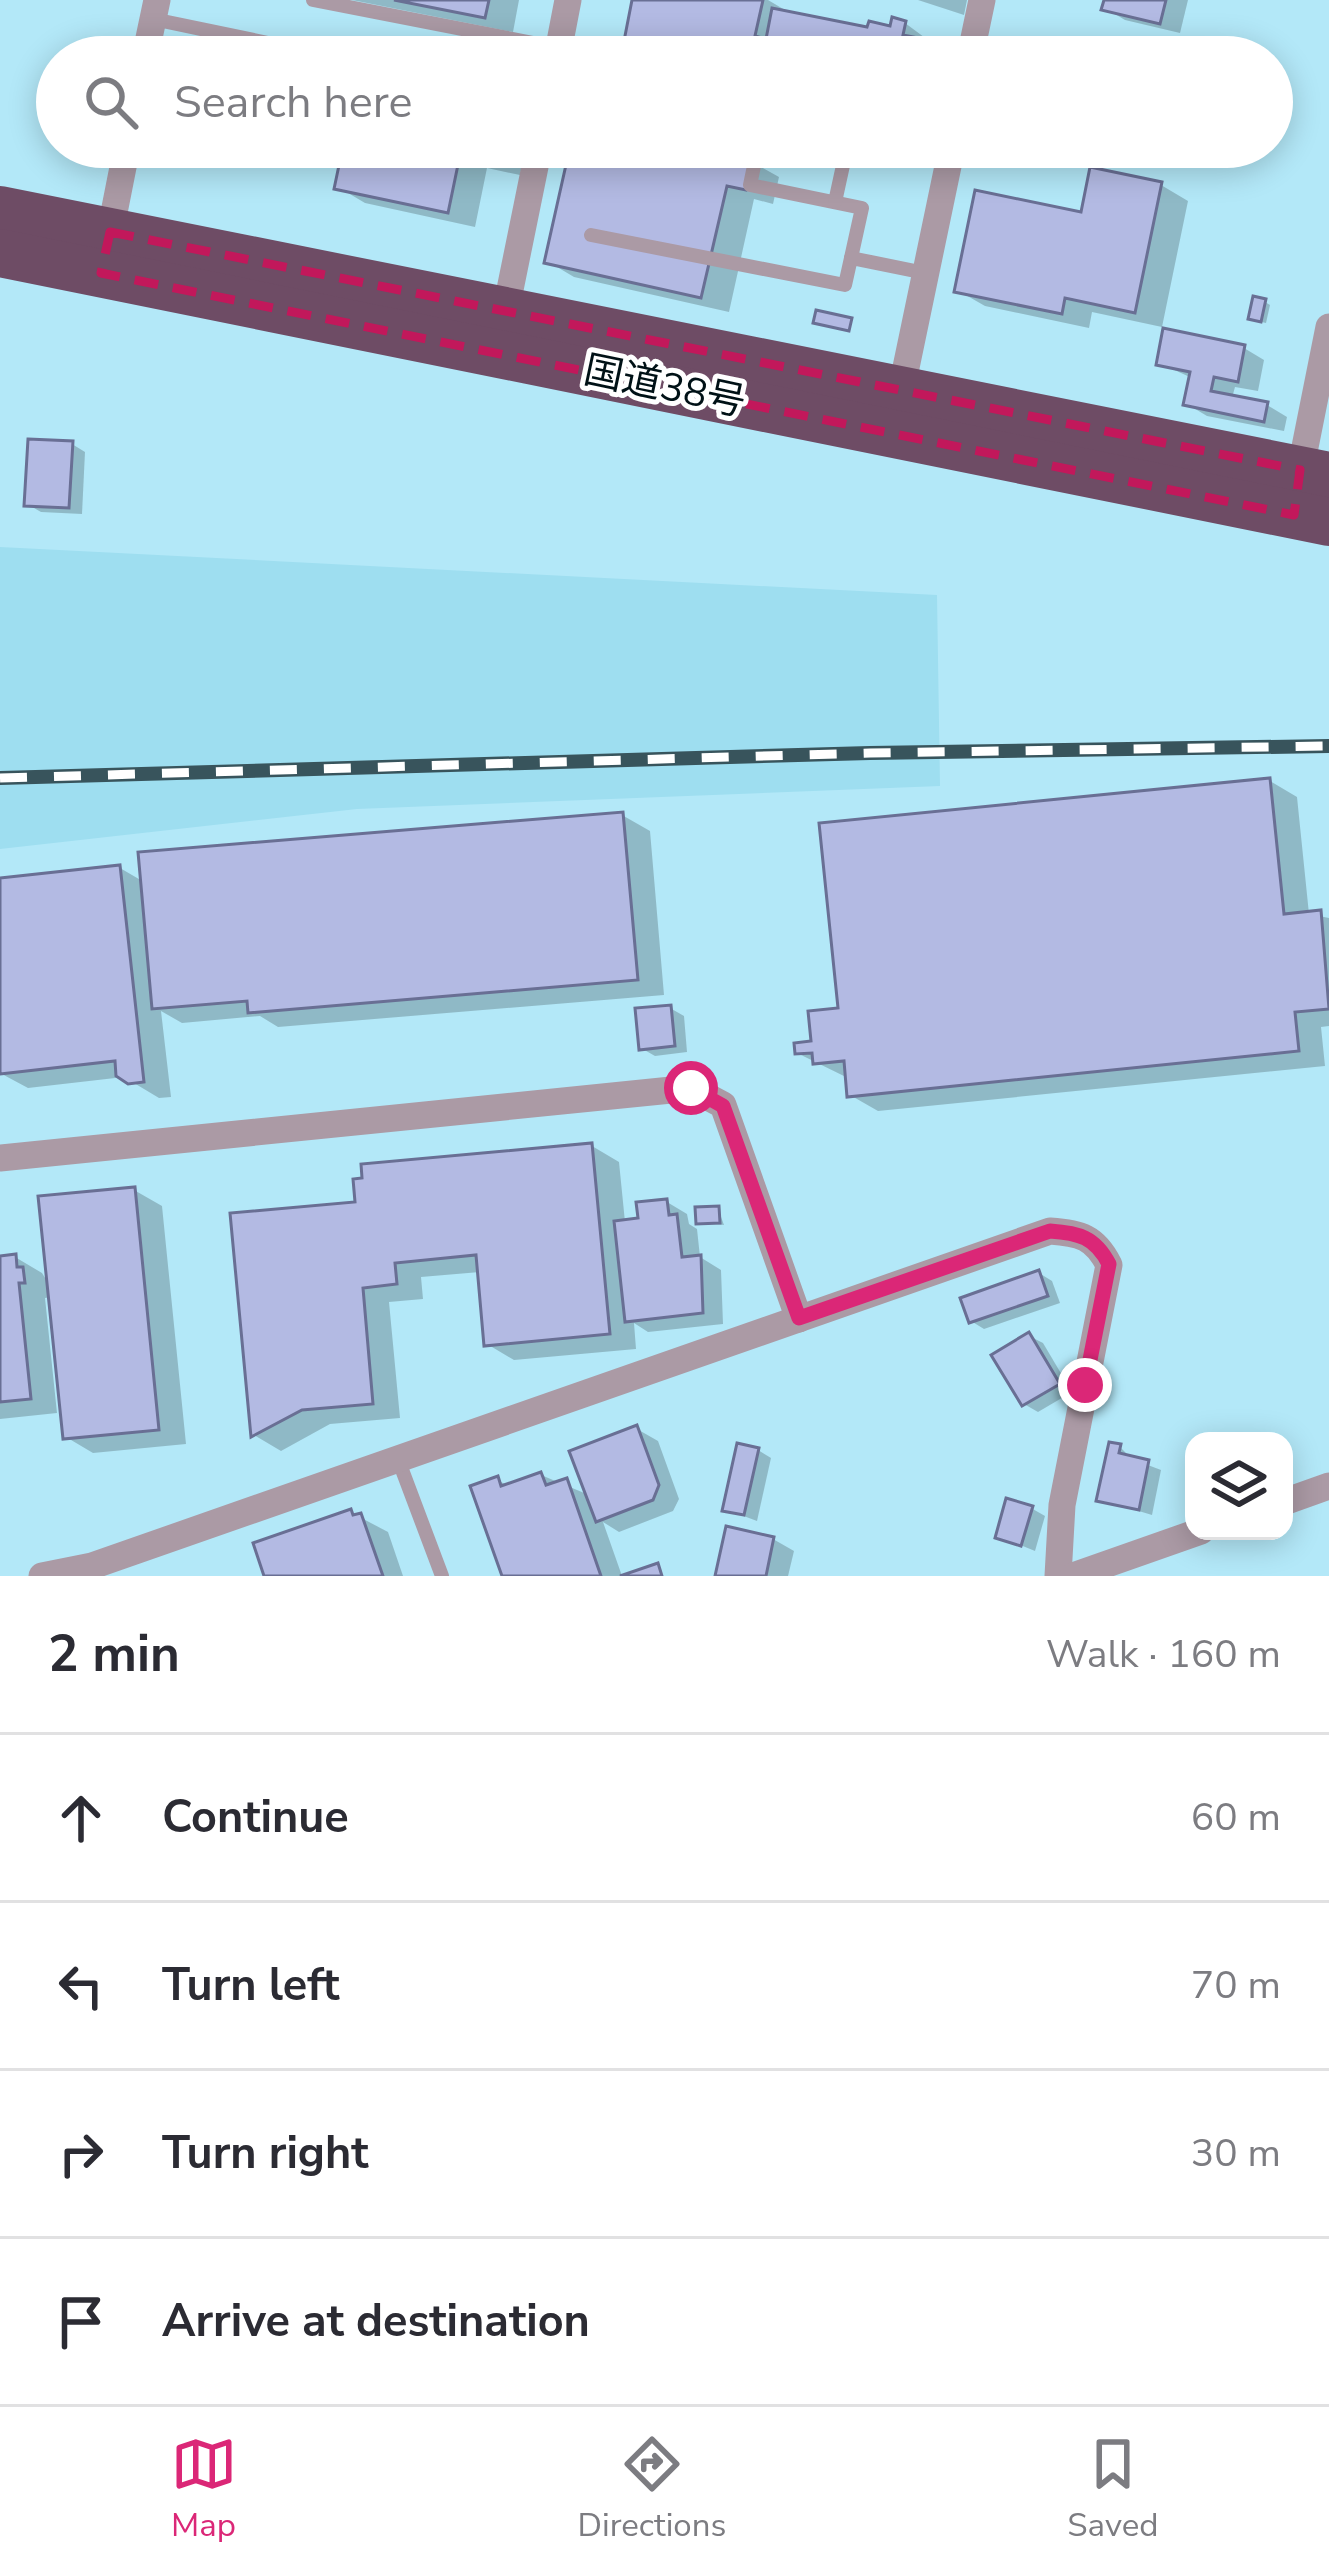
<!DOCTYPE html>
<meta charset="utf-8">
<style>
body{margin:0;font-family:"Nunito Sans","Noto Sans JP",sans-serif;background:#f7f7f7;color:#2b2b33}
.controls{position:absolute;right:36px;bottom:36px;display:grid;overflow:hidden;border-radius:24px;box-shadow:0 6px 30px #0003}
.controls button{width:108px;height:108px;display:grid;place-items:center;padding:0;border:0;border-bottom:3px solid #e1e1e2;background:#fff;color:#2b2b33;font:60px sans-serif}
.stop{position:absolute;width:36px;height:36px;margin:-27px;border:9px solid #db2777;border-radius:50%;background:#fff}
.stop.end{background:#db2777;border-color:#fff;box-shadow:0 3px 12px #0008}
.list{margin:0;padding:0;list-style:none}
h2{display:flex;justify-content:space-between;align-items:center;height:156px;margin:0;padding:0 48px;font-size:51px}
h2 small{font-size:39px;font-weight:400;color:#7c7c81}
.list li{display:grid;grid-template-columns:78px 1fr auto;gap:36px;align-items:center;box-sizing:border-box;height:168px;padding:0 48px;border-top:3px solid #e1e1e2}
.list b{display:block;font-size:45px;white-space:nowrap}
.list em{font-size:39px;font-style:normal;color:#7c7c81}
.icon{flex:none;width:66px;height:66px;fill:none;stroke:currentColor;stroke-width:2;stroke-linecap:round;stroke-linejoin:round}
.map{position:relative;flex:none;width:1329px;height:1576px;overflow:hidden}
.search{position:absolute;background:#fff;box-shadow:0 6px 30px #0003;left:36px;right:36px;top:36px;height:132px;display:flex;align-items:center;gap:30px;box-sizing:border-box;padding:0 42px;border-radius:66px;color:#7c7c81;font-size:45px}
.sheet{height:828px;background:#fff}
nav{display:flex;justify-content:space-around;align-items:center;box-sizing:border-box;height:168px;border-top:3px solid #e1e1e2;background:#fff;font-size:33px;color:#7c7c81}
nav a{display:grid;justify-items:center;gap:6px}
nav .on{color:#db2777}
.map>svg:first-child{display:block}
.built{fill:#9edef0}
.shadow{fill:#0003}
.building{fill:#b3bae3;stroke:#696f94;stroke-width:3}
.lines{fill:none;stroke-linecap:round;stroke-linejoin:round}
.lane{stroke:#ab9aa5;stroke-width:14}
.street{stroke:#ab9aa5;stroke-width:27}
.highway{stroke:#6e4c65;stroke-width:48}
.rail-casing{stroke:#38545c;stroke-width:14}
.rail{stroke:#fff;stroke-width:9;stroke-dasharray:27;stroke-linecap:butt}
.route{stroke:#db2777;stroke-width:15}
.marked{fill:none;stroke:#c2185b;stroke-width:9;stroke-dasharray:24 15;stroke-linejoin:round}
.labels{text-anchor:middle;stroke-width:10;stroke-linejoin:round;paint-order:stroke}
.street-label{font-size:39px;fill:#001116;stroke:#fff}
</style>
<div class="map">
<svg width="1329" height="1576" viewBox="0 0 1329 1576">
<rect width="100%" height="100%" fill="#b3e8f8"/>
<polygon class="built" points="0,547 937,595 940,786 357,809 0,849"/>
<g class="shadow">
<polygon points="352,0 519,0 513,32"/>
<polygon points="635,0 768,0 790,13 870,31 905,23 951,57 664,57 627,39"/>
<polygon points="918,0 967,0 964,15"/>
<polygon points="1107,0 1188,0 1180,33 1125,20 1105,8"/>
<polygon points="510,147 524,155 520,175 487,168 475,227 365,203 338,187 345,153 336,147"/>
<polygon points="573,147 687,147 752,162 779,177 773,204 754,199 729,312 574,277 547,261"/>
<polygon points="1161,185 1188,201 1162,327 1092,312 1089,328 985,306 957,290 1083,216"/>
<polygon points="1265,302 1270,305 1266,323 1257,321"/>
<polygon points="1244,348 1264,360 1258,391 1235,387 1232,398 1267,405 1287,417 1284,431 1207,416 1187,404 1192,378 1159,363"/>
<polygon points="72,444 85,452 82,514 41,512 27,504"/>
<polygon points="1270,781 1297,797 1309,914 1329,918 1329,1026 1321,1027 1325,1066 878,1111 850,1095 848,1078 797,1053 814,1044 841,1011"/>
<polygon points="622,815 650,831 664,995 278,1027 260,1016 182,1023 161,1011 171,1097 159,1098 124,1077 28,1088 0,1073 0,881 120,868 144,882"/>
<polygon points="670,1008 684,1016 687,1052 655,1056 641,1048"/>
<polygon points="592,1146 619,1162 625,1222 641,1221 667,1202 687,1214 689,1224 697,1229 700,1257 721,1270 723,1324 648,1332 634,1323 636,1349 514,1360 487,1344 480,1272 421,1277 423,1299 389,1302 400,1418 330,1424 281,1451 254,1435 359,1205"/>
<polygon points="134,1190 162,1206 186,1444 93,1453 66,1437 52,1297 45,1298 57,1413 0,1419 0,1259 15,1257 42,1273 50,1286"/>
<polygon points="718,1209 724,1225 699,1222"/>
<polygon points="1039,1273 1052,1281 1060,1303 984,1329 971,1321"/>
<polygon points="1029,1336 1043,1343 1072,1392 1038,1412 1024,1404"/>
<polygon points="637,1429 658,1441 679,1499 673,1511 619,1532 603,1522 622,1576 505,1576 497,1480 509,1486 541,1475 589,1495"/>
<polygon points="1120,1447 1132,1459 1161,1470 1152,1515 1099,1499"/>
<polygon points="758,1450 771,1458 757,1521 725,1509"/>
<polygon points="1031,1508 1045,1516 1035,1551 998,1536"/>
<polygon points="350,1512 388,1532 403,1576 267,1576"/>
<polygon points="773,1539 794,1551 788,1576 718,1576"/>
</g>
<g class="building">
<polygon points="394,0 489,0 485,18"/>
<polygon points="632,0 763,0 755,36 766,39 772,8 867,27 869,21 890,26 892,17 906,21 903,35 928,40 924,57 762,57 763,52 752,50 751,57 701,57 624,41"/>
<polygon points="1104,0 1166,0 1160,24 1101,10"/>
<polygon points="333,147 496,147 493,162 460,155 448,213 334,189 342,151"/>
<polygon points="570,147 701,147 753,159 746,190 727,186 701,298 544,263"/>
<polygon points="1090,167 1162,182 1135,313 1065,298 1062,314 954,292 975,190 1081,212"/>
<polygon points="1253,296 1266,299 1261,322 1248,319"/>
<polygon points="816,310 852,318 849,331 813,323"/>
<polygon points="1163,328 1245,345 1238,382 1214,377 1211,391 1268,402 1264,422 1183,405 1190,372 1156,365"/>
<polygon points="28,439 73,441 69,508 24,506"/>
<polygon points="1270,778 1284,914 1321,910 1329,1009 1295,1012 1299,1051 847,1097 844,1061 813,1064 812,1053 795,1054 794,1043 811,1041 808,1011 838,1008 819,823"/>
<polygon points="623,812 638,980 248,1013 247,1001 152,1009 138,852"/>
<polygon points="120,865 144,1082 128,1084 116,1076 115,1061 0,1074 0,878"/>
<polygon points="671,1005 675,1046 639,1050 635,1008"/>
<polygon points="592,1143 610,1334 484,1346 476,1255 395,1263 397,1284 363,1288 373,1404 302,1410 251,1437 230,1213 355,1202 353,1179 362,1178 361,1164"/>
<polygon points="135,1187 159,1430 63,1439 38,1196"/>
<polygon points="667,1199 669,1215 677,1214 682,1257 701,1255 703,1313 625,1322 614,1221 638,1218 636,1202"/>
<polygon points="719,1206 720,1223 696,1224 695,1207"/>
<polygon points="16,1254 17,1267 23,1267 25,1283 19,1283 31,1399 0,1402 0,1256"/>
<polygon points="1039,1270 1048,1296 969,1323 960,1298"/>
<polygon points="1029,1332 1060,1384 1022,1406 991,1355"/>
<polygon points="637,1425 659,1485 653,1500 596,1522 569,1451"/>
<polygon points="1109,1442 1121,1444 1119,1453 1149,1460 1139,1510 1096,1501"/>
<polygon points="737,1443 759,1448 744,1515 722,1511"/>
<polygon points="541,1472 546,1485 567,1478 601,1576 502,1576 470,1486 498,1476 501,1486"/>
<polygon points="1006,1498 1033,1506 1021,1546 995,1538"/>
<polygon points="351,1509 353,1515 361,1513 383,1576 264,1576 253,1543"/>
<polygon points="726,1526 774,1537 766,1576 715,1576"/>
<polygon points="658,1563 662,1576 620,1576"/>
</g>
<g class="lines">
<g class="lane">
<polyline points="313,0 559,48"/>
<polyline points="153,19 335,57"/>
<polyline points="758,147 750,185 862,208 851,258"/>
<polyline points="835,202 847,147"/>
<polyline points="591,235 845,285 851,258 925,273"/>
<polyline points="398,1459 442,1576"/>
</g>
<g class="street">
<polyline points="145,57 157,0"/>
<polyline points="557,57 568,0"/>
<polyline points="970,57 982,0"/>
<polyline points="108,243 127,147"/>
<polyline points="504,319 539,147"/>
<polyline points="899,401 952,147"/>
<polyline points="1298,482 1329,327"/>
<polyline points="0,1158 691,1088 723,1105 799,1319"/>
<polyline points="1284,1502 1329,1486"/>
<path d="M42,1576L92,1566L1050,1231C1080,1233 1095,1237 1109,1265L1062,1505L1058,1576"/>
<polyline points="1073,1576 1201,1531"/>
</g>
<g class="highway">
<polyline points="0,210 1329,476"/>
<polyline points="0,253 1329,522"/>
</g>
<g class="rail-casing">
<polyline id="rail" points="0,778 870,753 1329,746"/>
</g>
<use href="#rail" class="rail"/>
</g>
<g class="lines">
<path class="route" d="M691,1088L723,1106L799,1318L1050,1231C1079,1233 1095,1237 1109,1264L1085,1385"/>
</g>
<path class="marked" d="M110,232L1300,470L1294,515L101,273Z"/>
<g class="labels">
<g class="street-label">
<text transform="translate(665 385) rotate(12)" y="14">国道38号</text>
</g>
</g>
</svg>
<div class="controls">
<button><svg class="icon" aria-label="layers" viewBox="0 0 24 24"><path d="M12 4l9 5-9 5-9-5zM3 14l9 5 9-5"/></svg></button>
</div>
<div class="stop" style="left:691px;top:1088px"></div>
<div class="stop end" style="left:1085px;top:1385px"></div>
<div class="search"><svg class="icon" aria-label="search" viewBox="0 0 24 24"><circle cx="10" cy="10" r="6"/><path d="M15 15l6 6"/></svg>Search here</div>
</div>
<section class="sheet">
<h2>2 min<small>Walk · 160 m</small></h2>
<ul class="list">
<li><svg class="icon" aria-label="ahead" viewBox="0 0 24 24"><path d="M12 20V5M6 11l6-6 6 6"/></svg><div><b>Continue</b></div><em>60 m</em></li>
<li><svg class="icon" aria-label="left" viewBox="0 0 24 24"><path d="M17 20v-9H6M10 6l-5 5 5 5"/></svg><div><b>Turn left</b></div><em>70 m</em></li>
<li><svg class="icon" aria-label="right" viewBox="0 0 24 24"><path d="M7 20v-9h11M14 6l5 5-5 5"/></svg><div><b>Turn right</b></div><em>30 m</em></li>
<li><svg class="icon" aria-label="arrive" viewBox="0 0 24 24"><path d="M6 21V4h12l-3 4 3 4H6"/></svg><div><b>Arrive at destination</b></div></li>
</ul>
</section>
<nav>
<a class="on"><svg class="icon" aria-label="map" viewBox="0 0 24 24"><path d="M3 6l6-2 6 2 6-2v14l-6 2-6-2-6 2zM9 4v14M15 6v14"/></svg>Map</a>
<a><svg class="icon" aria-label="directions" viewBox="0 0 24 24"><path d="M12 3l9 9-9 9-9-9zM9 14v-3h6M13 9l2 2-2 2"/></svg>Directions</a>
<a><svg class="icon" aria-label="saved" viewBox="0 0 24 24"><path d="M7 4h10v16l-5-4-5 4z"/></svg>Saved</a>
</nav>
